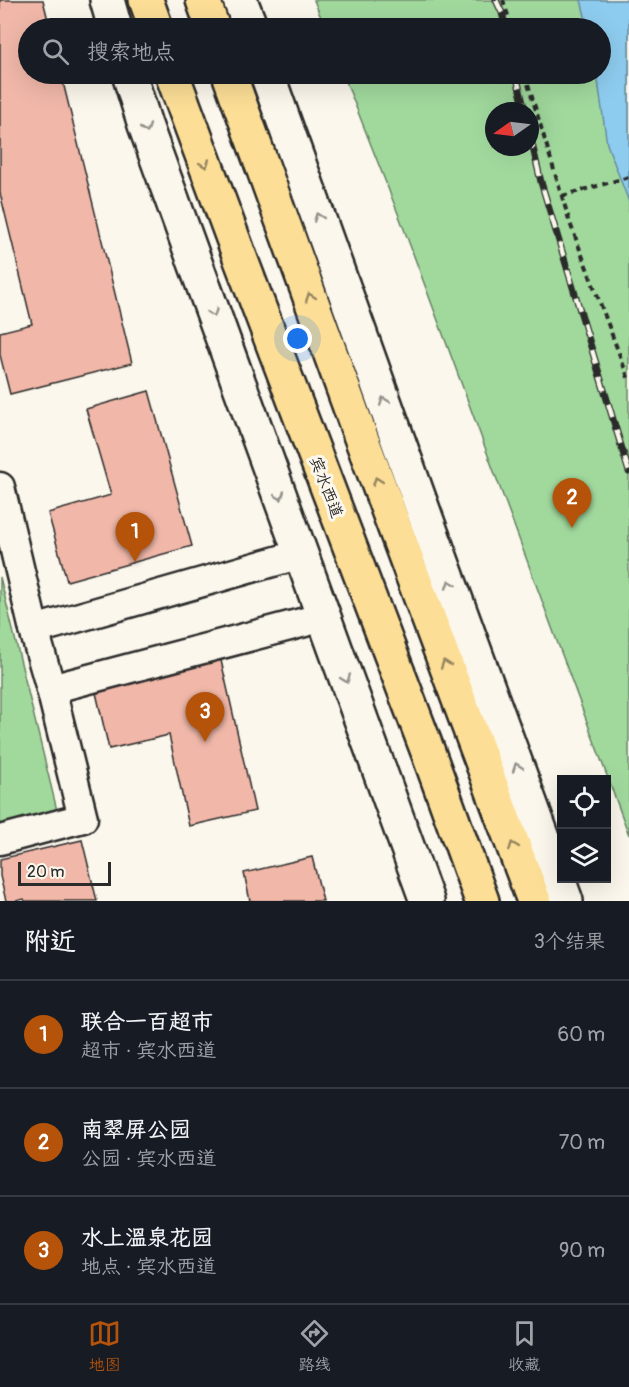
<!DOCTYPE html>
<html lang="zh">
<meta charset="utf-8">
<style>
body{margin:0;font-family:Pangolin,"LXGW WenKai TC",sans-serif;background:#242831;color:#f1f3f6}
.controls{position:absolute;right:18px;bottom:18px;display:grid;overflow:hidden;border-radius:0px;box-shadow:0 6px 24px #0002}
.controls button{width:54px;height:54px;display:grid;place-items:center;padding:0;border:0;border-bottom:2px solid #363941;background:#171b24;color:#f1f3f6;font:30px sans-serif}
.compass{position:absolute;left:485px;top:102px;width:54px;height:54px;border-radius:50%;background:#171b24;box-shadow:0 6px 24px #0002;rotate:256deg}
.scale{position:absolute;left:18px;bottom:15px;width:93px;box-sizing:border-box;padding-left:6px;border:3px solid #2b2b2b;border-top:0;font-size:16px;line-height:21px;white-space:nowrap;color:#2b2b2b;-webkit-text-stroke:4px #fbf7ec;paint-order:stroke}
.you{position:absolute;left:298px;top:339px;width:21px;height:21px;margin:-15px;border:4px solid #fff;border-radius:50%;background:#1a73e8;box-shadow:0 0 0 9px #1a73e833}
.badge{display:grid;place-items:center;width:39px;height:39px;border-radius:50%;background:#b45309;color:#fff;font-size:20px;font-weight:700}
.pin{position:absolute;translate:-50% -50px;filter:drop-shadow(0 2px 3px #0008)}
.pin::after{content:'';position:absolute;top:32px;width:21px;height:18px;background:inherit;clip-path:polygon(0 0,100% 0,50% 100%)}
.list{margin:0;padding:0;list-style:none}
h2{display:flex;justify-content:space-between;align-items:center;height:78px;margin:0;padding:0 24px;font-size:26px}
h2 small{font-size:20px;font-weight:400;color:#9ea1a6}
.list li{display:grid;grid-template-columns:39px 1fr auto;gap:18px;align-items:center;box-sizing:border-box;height:108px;padding:0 24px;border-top:2px solid #363941}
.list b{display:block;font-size:22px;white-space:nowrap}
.list p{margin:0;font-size:20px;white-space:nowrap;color:#9ea1a6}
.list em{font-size:20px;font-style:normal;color:#9ea1a6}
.icon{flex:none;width:33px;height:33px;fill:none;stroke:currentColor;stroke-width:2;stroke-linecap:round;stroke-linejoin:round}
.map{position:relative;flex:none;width:629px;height:901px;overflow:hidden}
.search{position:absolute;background:#171b24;box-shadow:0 6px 24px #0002;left:18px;right:18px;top:18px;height:66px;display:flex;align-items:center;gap:15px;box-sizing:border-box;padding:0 21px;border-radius:33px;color:#9ea1a6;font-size:22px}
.sheet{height:402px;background:#171b24}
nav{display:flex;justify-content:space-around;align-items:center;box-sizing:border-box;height:84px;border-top:2px solid #363941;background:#171b24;font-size:16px;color:#9ea1a6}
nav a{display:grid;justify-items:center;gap:3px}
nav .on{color:#b45309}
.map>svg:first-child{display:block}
.green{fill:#a1d99d;stroke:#668264;stroke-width:1.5;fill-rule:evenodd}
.water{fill:#8eccef;stroke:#668ca1;stroke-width:1.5}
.building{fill:#f1b8a9;stroke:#2b2b2b;stroke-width:1.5}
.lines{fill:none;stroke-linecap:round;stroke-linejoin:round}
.street-casing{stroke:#2b2b2b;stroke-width:33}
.secondary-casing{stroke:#2b2b2b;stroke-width:38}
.primary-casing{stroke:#2b2b2b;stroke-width:38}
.path{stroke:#2b2b2b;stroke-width:4;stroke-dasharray:6 4.5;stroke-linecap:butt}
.street{stroke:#fbf7ec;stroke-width:28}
.secondary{stroke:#fbf7ec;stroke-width:33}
.primary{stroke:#fcde96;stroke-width:33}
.rail-casing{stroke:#2b2b2b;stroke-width:7}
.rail{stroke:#fbf7ec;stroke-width:4.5;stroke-dasharray:14;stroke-linecap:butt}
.oneway{stroke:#93918c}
.oneway2{stroke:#948460}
.labels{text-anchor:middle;stroke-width:6;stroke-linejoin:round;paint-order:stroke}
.street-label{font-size:16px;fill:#2b2b2b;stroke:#fbf7ec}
</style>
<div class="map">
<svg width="629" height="901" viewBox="0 0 629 901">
<rect width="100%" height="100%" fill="#fbf7ec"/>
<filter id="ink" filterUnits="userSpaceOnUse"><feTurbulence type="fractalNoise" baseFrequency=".0167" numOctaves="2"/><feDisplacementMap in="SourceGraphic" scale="12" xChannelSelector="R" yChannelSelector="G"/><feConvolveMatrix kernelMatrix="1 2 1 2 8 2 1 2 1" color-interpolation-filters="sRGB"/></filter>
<g filter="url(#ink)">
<g class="green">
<path d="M314,0H629V835L401,221L343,74H600V28H325ZM494,111H530V147H494Z"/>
<polygon points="0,577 62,831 0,849"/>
</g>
<polygon class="water" points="581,0 629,0 629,202 607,144 597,74 600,74 600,28 588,28"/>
<g class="building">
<polygon points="0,0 43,0 50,28 28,28 28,74 61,74 132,363 10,394 0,355 0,332 32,324 0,193"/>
<polygon points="149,391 192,546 67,581 48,513 111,495 86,409"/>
<polygon points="220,656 255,811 189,826 169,735 109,749 94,684"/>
<polygon points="82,840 97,901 25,901 24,899 16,901 6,901 0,876 0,859"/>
<polygon points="312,857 323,901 250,901 244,873"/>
</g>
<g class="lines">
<g class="street-casing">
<g id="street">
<polyline points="0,487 34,630 301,554"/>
<polyline points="34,630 51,689"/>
<polyline points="0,840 83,818 51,689 324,617"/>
</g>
</g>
<g class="secondary-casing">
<g id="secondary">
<polyline points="107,0 115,28"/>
<polyline points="240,0 251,28"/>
<polyline points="129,74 145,125 427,901"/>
<polyline points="267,74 427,521 566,901"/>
</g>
</g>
<g class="primary-casing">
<g id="primary">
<polyline points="146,0 156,28"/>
<polyline points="203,0 213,28"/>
<polyline points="172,74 241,260 428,752 482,901"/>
<polyline points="229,74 359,432 534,901"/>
</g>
</g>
<g class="path">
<polyline points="503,0 512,28"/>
<polyline points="525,74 570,223 629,380"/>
<polyline points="562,196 629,177"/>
</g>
<use href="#street" class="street"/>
<use href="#secondary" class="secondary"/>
<use href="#primary" class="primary"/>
<g class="rail-casing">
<g id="rail">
<polyline points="496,0 502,13 506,28"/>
<polyline points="516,74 525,111"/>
<polyline points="530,135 541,182 629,472"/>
</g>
</g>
<use href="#rail" class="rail"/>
</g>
<defs><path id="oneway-chevron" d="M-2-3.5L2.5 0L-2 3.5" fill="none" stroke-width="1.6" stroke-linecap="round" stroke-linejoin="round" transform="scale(1.5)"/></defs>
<g class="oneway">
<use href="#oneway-chevron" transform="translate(146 129) rotate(71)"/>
<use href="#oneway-chevron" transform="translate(318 217) rotate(-110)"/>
<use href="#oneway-chevron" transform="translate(213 313) rotate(70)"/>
<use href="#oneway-chevron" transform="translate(384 401) rotate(-110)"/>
<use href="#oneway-chevron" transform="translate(280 496) rotate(70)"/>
<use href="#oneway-chevron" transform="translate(450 584) rotate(-110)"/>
<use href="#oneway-chevron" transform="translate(346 679) rotate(70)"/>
<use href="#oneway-chevron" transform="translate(517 767) rotate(-110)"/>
</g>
<g class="oneway2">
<use href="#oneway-chevron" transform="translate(205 164) rotate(70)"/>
<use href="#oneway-chevron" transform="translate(310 297) rotate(-110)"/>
<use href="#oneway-chevron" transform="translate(377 481) rotate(-110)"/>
<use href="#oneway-chevron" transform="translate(445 664) rotate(-110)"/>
<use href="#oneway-chevron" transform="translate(513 846) rotate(-111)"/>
</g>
</g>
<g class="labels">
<g class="street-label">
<text transform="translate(327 487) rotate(69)" y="6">宾水西道</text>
</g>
</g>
</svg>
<div class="controls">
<button><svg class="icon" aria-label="locate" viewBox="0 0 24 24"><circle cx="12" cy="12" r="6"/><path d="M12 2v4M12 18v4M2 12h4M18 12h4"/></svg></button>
<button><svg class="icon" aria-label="layers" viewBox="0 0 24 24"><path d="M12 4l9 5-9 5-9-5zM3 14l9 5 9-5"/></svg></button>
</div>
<svg class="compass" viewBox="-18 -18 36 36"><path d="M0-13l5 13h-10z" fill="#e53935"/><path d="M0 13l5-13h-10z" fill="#9ea1a6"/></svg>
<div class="scale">20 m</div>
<div class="you"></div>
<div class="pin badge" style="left:135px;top:562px">1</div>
<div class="pin badge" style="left:572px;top:528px">2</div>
<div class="pin badge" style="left:205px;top:742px">3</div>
<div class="search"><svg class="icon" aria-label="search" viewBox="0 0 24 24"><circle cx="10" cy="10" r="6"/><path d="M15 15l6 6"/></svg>搜索地点</div>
</div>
<section class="sheet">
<h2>附近<small>3个结果</small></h2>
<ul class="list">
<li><span class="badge">1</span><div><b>联合一百超市</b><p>超市 · 宾水西道</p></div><em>60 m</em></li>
<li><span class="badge">2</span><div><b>南翠屏公园</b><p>公园 · 宾水西道</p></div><em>70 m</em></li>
<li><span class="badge">3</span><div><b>水上温泉花园</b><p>地点 · 宾水西道</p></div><em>90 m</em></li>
</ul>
</section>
<nav>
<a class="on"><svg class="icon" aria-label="map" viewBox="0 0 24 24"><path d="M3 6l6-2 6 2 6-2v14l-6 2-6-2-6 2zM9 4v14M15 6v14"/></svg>地图</a>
<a><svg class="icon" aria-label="directions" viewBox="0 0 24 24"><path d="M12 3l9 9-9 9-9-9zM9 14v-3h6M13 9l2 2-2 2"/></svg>路线</a>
<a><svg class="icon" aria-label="saved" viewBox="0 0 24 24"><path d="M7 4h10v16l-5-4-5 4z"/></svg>收藏</a>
</nav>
